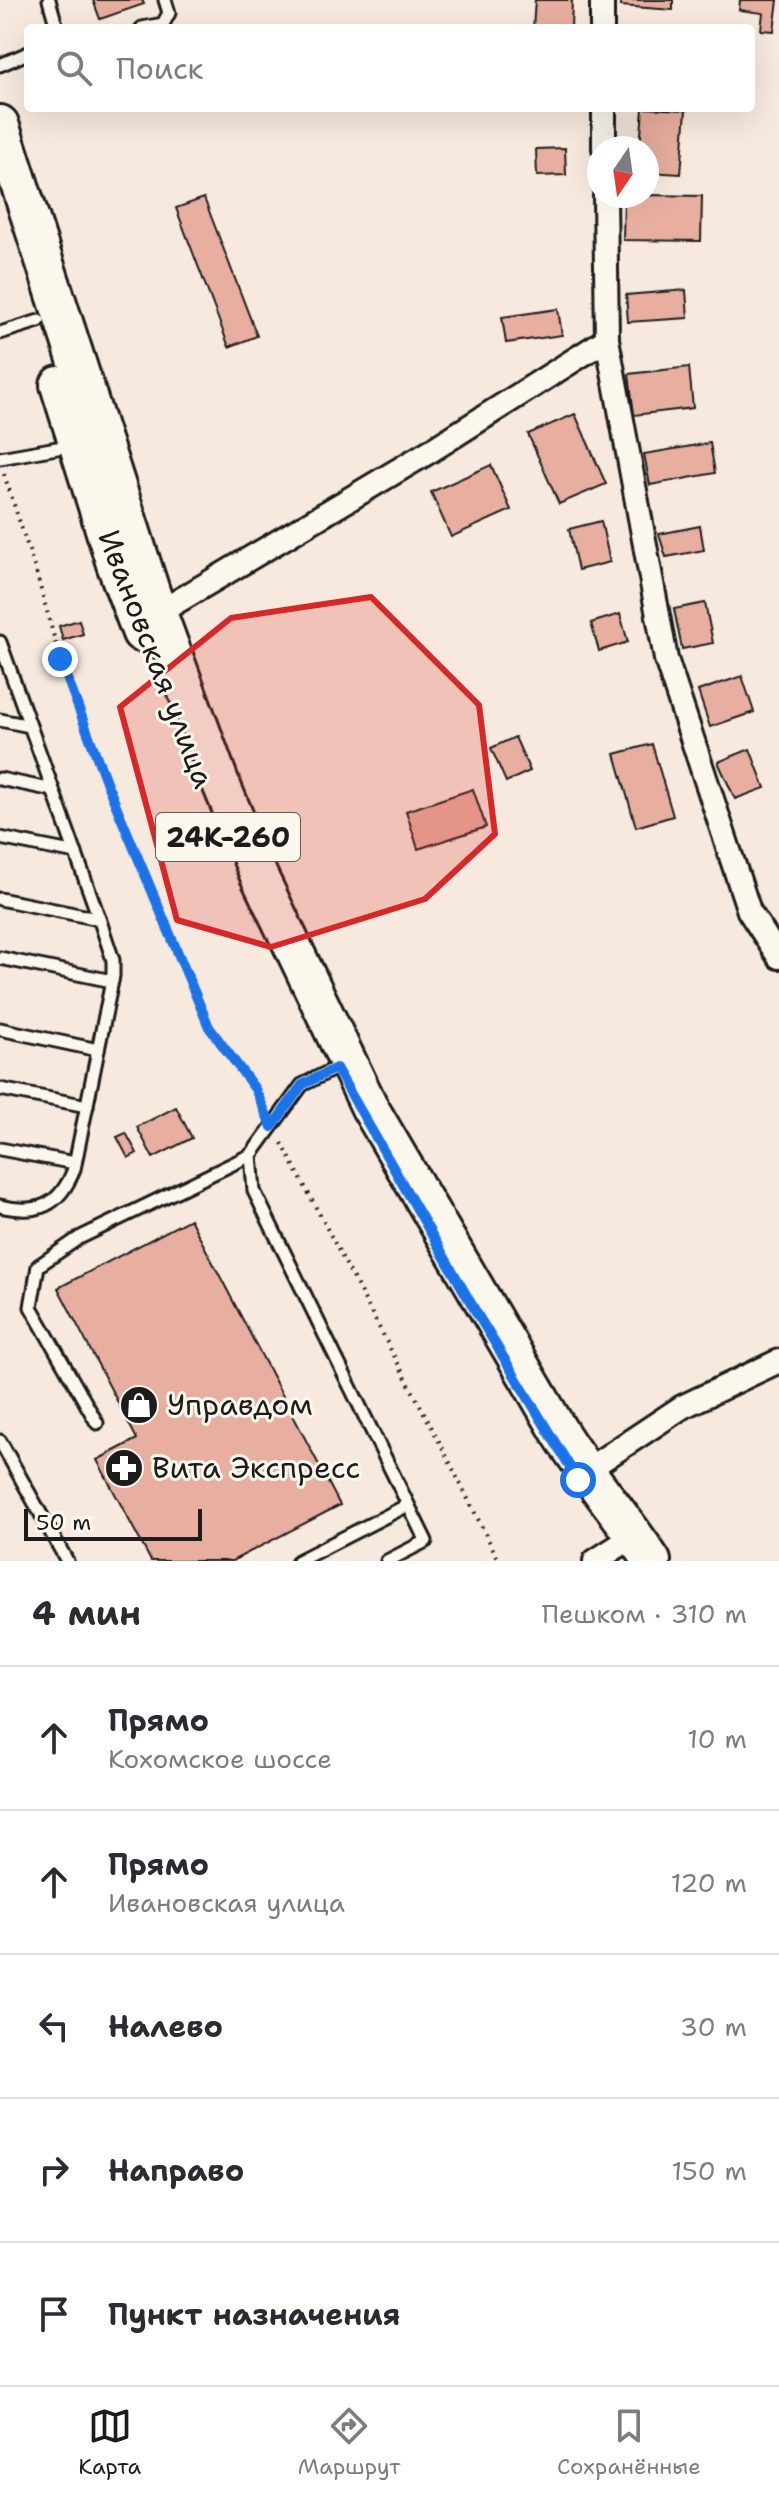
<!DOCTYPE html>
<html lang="ru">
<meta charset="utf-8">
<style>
body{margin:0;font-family:"Shantell Sans",sans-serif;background:#f2f2f3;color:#2b2b33}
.compass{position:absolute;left:587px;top:136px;width:72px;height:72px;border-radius:50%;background:#fff;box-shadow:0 8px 32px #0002;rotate:193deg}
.scale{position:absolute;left:24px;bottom:20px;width:178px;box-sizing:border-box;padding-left:8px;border:4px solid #1c1c1c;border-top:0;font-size:22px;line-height:28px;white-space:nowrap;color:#1c1c1c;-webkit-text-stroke:6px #fbf7ec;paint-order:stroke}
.stop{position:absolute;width:24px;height:24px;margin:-18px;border:6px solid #1a73e8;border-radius:50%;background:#fff}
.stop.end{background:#1a73e8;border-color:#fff;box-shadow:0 2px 8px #0008}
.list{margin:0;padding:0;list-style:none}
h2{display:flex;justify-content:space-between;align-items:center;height:104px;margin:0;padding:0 32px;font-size:34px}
h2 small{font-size:26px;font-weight:400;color:#7c7c81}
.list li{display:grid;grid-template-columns:52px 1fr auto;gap:24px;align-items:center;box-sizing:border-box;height:144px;padding:0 32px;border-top:2px solid #e1e1e2}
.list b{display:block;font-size:30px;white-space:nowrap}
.list p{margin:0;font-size:26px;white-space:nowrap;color:#7c7c81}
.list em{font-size:26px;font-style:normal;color:#7c7c81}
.icon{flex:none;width:44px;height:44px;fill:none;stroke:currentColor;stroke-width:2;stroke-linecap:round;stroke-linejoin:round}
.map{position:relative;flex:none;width:779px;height:1561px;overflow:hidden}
.search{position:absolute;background:#fff;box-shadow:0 8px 32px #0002;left:24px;right:24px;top:24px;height:88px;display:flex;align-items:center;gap:20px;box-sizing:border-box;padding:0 28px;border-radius:8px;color:#7c7c81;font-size:30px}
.sheet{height:824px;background:#fff}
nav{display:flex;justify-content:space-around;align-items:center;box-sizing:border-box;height:112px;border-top:2px solid #e1e1e2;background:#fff;font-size:22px;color:#7c7c81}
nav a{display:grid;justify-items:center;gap:4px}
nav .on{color:#1c1c1c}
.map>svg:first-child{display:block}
.building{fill:#e8afa0;stroke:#1c1c1c;stroke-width:2}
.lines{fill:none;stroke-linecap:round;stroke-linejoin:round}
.lane-casing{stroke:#1c1c1c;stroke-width:17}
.street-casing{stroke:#1c1c1c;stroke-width:28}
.primary-casing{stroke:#1c1c1c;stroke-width:42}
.path{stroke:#1c1c1c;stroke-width:4;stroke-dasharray:2 6;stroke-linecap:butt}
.lane{stroke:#fbf7ec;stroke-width:11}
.street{stroke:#fbf7ec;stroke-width:22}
.primary{stroke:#fbf7ec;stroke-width:36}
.route{stroke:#1a73e8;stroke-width:10}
.marked{fill:#d62828;fill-opacity:0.2;stroke:#d62828;stroke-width:6;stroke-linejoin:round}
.labels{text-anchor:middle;stroke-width:6;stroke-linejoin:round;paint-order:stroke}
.shield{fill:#fbf7ec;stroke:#5f5e5a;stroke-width:2}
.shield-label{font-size:28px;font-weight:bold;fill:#1c1c1c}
.street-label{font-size:30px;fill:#1c1c1c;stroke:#fbf7ec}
.poi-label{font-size:30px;fill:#1c1c1c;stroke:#fbf7ec;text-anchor:start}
</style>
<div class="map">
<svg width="779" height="1561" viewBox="0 0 779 1561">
<rect width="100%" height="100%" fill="#f7e9dd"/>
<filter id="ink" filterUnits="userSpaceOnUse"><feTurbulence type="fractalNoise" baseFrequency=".0125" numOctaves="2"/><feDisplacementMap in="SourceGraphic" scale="16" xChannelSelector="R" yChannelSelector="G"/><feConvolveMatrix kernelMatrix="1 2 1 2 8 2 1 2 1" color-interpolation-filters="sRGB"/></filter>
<g filter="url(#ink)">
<g class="building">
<polygon points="93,0 142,0 144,4 100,19"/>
<polygon points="535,0 572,0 571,28 533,28"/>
<polygon points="621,0 673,0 673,10 621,6"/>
<polygon points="740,0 778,0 774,31 761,30 763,13 739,10"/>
<polygon points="643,108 686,110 681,174 647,172 647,148 640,148"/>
<polygon points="565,148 566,175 537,176 536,149"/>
<polygon points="647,195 702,196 701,241 623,240 624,196"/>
<polygon points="204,198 257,336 229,347 176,208"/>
<polygon points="686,290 688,318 628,322 626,295"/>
<polygon points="558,309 562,335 506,343 502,317"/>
<polygon points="689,367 693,408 634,415 629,374"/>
<polygon points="575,414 606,484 559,504 528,434"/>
<polygon points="710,443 715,473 650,485 644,454"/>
<polygon points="491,465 511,510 451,537 431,492"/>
<polygon points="601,521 610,562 578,570 569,529"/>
<polygon points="700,526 704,550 666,557 659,534"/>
<polygon points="705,603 713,643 682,649 674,609"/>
<polygon points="620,614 628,642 599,651 591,623"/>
<polygon points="79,620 83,634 63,640 59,626"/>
<polygon points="742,676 754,712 710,727 698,691"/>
<polygon points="515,737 530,771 506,782 491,748"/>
<polygon points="652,744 673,816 636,827 615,754"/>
<polygon points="750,749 765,788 735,799 718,762"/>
<polygon points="473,789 486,827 418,849 406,811"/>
<polygon points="176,1107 192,1138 153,1158 137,1127"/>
<polygon points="126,1133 137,1153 128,1158 117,1137"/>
<polygon points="190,1219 340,1505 232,1561 151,1561 97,1460 137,1439 58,1288"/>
</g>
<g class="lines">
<g class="lane-casing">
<g id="lane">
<polyline points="49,0 57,28"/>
<polyline points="142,28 163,24 169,13 165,0"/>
<polyline points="0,65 28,53"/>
<polyline points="0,333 39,321"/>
<polyline points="0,458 74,445"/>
<path d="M0,642L100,921L113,960V976L74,1169C60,1206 38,1215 0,1206"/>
<polyline points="0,720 30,726"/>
<polyline points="0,779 53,790"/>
<polyline points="0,838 76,853"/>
<polyline points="0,899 99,919"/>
<polyline points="0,958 112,981"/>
<polyline points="0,1029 98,1050"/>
<polyline points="336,1068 302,1085 251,1155 254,1191 426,1541 387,1561"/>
<polyline points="0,1089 87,1106"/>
<polyline points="0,1149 75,1163"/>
<polyline points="97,1423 31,1307 38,1266 79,1238 251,1155"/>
<polyline points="0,1441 67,1561"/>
<polyline points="298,1561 408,1505"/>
</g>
</g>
<g class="street-casing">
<g id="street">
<polyline points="602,0 602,28"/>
<polyline points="604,108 604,148"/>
<polyline points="605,196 607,339 666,659 749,911 779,957"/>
<polyline points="158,613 432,450 607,339"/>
<polyline points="584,1472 682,1407 779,1361"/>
<polyline points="595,1561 620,1545"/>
</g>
</g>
<g class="primary-casing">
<g id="primary">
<path d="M0,124L158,613L219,779L259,876L370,1108L559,1431C588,1478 623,1516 652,1561"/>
<polyline points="59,385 115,564 141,633"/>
</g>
</g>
<g class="path">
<polyline points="4,474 37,575 60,659 107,784 209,1027 255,1089 265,1111"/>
<polyline points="282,1143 441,1445 499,1561"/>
</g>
<use href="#lane" class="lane"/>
<use href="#street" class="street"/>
<use href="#primary" class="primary"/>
</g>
</g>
<g class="lines" filter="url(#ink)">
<polyline class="route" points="60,659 107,784 209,1027 255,1089 272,1127 302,1085 336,1068 479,1317 578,1480"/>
</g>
<path class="marked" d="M371,597L479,705L495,834L425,899L271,947L177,920L120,707L231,618Z"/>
<defs>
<g id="shop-disc" transform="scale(2)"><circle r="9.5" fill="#1c1c1c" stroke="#fbf7ec"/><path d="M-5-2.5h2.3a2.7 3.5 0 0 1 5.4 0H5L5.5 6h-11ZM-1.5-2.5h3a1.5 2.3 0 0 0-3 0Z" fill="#fff"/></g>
<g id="pharmacy-disc" transform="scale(2)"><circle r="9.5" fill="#1c1c1c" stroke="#fbf7ec"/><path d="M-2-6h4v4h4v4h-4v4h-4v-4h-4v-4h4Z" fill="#fff"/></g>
</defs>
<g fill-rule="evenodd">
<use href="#shop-disc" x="139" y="1405"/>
<use href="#pharmacy-disc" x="124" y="1468"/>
</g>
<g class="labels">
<rect class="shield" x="156" y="813" width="144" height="48" rx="6"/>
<g class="shield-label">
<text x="228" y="847">24К-260</text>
</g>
<g class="street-label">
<text transform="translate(156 659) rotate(69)" y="10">Ивановская улица</text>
</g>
<g class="poi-label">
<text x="167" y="1415">Управдом</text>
<text x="152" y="1478">Вита Экспресс</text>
</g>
</g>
</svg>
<svg class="compass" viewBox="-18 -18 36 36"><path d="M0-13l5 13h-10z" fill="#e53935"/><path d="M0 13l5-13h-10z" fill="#7c7c81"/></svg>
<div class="scale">50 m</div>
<div class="stop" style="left:578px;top:1480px"></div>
<div class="stop end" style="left:60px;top:659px"></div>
<div class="search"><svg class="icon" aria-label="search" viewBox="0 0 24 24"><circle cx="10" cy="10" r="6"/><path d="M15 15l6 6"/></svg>Поиск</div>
</div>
<section class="sheet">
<h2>4 мин<small>Пешком · 310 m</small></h2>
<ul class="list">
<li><svg class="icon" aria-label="ahead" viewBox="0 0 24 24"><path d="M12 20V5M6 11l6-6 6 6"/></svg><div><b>Прямо</b><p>Кохомское шоссе</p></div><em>10 m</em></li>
<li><svg class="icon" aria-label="ahead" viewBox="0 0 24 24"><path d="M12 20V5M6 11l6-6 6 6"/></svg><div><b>Прямо</b><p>Ивановская улица</p></div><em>120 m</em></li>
<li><svg class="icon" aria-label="left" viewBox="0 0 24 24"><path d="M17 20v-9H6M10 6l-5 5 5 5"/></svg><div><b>Налево</b></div><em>30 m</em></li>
<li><svg class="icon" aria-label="right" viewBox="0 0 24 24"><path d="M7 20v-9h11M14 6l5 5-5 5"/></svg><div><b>Направо</b></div><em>150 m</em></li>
<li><svg class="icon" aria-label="arrive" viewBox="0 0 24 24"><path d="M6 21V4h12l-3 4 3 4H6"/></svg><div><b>Пункт назначения</b></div></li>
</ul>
</section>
<nav>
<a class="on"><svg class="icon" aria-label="map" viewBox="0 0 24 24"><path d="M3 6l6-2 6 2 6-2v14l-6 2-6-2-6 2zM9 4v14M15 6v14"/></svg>Карта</a>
<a><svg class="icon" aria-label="directions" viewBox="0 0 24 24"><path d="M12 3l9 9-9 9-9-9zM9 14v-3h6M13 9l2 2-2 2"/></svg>Маршрут</a>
<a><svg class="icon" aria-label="saved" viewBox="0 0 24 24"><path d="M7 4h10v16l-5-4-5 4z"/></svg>Сохранённые</a>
</nav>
